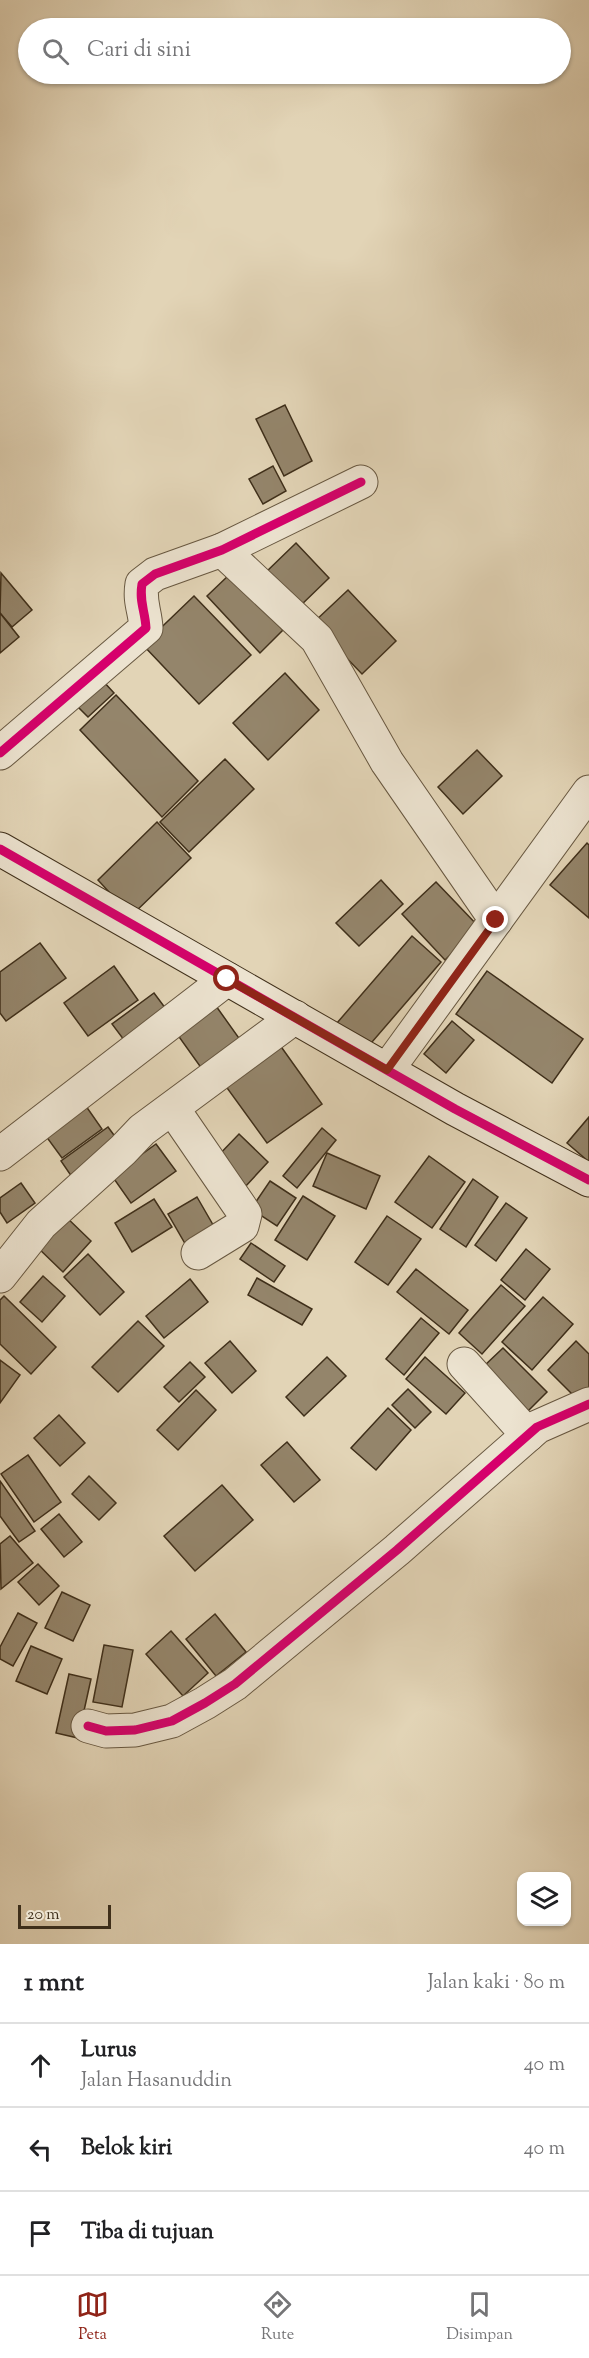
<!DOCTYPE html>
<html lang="id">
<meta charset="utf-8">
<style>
body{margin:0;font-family:"Sorts Mill Goudy",serif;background:#f6f6f6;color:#202124}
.controls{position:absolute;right:18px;bottom:18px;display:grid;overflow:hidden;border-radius:12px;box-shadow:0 2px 4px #0004}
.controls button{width:54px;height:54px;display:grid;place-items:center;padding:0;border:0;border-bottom:2px solid #e0e0e0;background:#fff;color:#202124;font:30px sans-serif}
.scale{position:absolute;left:18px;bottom:15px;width:93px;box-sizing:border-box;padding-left:6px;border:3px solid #3f2f1a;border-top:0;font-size:16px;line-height:21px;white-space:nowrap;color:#3f2f1a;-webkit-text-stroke:4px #ece3d0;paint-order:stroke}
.stop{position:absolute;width:18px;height:18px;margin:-14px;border:4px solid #8f2418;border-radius:50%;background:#fff}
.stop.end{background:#8f2418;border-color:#fff;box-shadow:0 2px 6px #0008}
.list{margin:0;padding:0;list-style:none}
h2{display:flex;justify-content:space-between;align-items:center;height:78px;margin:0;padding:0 24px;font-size:26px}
h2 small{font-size:20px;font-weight:400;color:#757577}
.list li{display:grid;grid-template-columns:39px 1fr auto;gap:18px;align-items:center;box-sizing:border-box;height:84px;padding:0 24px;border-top:2px solid #e0e0e0}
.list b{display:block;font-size:22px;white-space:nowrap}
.list p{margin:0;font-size:20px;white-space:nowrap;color:#757577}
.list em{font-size:20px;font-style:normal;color:#757577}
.icon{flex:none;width:33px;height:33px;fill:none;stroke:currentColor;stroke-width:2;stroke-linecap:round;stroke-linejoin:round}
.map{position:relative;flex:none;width:589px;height:1944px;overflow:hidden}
.search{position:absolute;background:#fff;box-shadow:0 2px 4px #0004;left:18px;right:18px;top:18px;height:66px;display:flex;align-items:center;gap:15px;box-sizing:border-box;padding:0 21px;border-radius:33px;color:#757577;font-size:22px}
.sheet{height:330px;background:#fff}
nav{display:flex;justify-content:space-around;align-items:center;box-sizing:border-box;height:84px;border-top:2px solid #e0e0e0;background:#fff;font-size:16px;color:#757577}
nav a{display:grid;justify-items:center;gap:3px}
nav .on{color:#8f2418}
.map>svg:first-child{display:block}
.building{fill:#94856b;stroke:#3f2f1a;stroke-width:1.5}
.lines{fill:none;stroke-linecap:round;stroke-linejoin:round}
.street-casing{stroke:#685841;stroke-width:35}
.secondary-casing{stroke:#3f2f1a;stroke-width:35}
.street{stroke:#ece3d0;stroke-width:33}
.secondary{stroke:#ece3d0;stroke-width:33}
.cycleway-casing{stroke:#ece3d0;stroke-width:13}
.cycleway{stroke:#d6006c;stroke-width:9}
.route{stroke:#8f2418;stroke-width:8}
</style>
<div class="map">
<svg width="589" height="1944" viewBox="0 0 589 1944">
<rect width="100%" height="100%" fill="#e2d4b6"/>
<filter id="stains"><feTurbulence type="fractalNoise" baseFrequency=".00333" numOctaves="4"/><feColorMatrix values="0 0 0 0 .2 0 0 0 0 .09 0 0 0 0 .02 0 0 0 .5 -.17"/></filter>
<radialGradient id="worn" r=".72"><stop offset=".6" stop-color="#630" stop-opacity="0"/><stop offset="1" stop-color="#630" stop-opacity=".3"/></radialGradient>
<g class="building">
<polygon points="285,405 312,461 284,476 256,419"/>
<polygon points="273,466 286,491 263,504 249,479"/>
<polygon points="296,543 329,578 297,609 264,574"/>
<polygon points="1,573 32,610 12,627 0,613"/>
<polygon points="230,574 283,630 260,653 207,596"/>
<polygon points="348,590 396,641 362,674 313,623"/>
<polygon points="194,596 251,655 199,704 143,645"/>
<polygon points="0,613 19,637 0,653"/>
<polygon points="285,673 319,710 268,760 233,723"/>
<polygon points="103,681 114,693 88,717 77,706"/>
<polygon points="116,695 198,781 162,817 80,730"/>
<polygon points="477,750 502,776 463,814 438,787"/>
<polygon points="225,759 254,789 189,852 160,822"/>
<polygon points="157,822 191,858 131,916 98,880"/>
<polygon points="587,843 589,845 589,918 550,885"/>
<polygon points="381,880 403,904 359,946 336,923"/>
<polygon points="436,882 479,927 445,960 402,914"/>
<polygon points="412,936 441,962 366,1049 337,1023"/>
<polygon points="40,943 66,978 6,1021 0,1013 0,972"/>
<polygon points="114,966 138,1000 88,1036 64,1003"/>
<polygon points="487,971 583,1039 552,1083 456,1014"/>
<polygon points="154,993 172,1017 130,1048 112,1024"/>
<polygon points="211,999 246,1048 207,1076 172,1027"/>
<polygon points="452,1021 474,1040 446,1073 424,1054"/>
<polygon points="277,1041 322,1104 267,1143 222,1081"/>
<polygon points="81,1099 102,1129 62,1158 40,1128"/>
<polygon points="589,1117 589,1162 567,1143"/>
<polygon points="108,1127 122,1146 74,1180 61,1161"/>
<polygon points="322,1128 336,1140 297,1188 283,1176"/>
<polygon points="239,1134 268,1162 245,1187 215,1159"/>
<polygon points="156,1144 176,1171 131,1203 112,1176"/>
<polygon points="327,1153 380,1176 366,1209 313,1186"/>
<polygon points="429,1156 465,1182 432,1228 395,1202"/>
<polygon points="473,1179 498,1197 466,1247 440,1229"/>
<polygon points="270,1181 296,1198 277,1226 251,1209"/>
<polygon points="21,1183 35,1203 7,1223 0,1212 0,1198"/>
<polygon points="303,1196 335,1216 307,1260 275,1240"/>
<polygon points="197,1197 216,1230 187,1247 168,1214"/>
<polygon points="154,1199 172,1227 132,1252 115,1223"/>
<polygon points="506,1203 527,1218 496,1261 475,1245"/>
<polygon points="63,1214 91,1241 63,1272 34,1244"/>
<polygon points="387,1216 421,1239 388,1285 355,1262"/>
<polygon points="251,1243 285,1266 274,1282 240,1259"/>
<polygon points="526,1249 550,1269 525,1300 501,1280"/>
<polygon points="88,1254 124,1292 100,1315 64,1277"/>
<polygon points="416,1269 468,1310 449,1334 397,1292"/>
<polygon points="43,1276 65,1296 42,1322 20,1302"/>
<polygon points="257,1278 312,1309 302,1325 248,1295"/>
<polygon points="190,1279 208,1302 164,1338 146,1316"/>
<polygon points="501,1285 525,1306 482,1354 459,1333"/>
<polygon points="4,1296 56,1347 31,1374 0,1344 0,1300"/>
<polygon points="543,1297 573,1324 532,1370 502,1342"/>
<polygon points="421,1318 439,1333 404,1375 386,1359"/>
<polygon points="138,1321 164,1346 118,1392 92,1367"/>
<polygon points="230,1341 256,1371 232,1393 205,1363"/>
<polygon points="576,1341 589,1354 589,1387 577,1399 548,1370"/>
<polygon points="503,1348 547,1392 528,1411 483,1367"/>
<polygon points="327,1357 346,1376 304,1416 286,1397"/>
<polygon points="425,1357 465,1393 446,1414 406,1379"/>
<polygon points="0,1360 20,1375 0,1403"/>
<polygon points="190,1362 205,1377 179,1402 164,1387"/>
<polygon points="408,1389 431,1412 415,1428 392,1405"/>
<polygon points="196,1390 216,1410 178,1450 157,1430"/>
<polygon points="388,1408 411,1430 376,1470 351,1448"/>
<polygon points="59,1415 85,1443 60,1466 34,1438"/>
<polygon points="287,1442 320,1480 294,1502 261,1465"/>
<polygon points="28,1455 61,1502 34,1522 1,1474"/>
<polygon points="89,1476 116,1503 99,1520 72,1494"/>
<polygon points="0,1481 35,1531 19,1542 0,1516"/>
<polygon points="222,1485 253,1520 195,1571 164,1536"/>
<polygon points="59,1514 82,1542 64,1557 41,1529"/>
<polygon points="10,1536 33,1563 1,1589 0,1544"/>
<polygon points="38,1564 59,1586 39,1605 18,1582"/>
<polygon points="62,1592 90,1605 73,1641 45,1628"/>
<polygon points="18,1613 37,1623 13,1666 0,1659 0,1647"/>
<polygon points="215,1614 246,1652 216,1676 186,1639"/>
<polygon points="171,1631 208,1673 183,1696 146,1654"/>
<polygon points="104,1645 133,1650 122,1707 93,1702"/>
<polygon points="31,1646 62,1659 47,1694 16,1681"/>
<polygon points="69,1674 91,1679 78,1738 56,1733"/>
</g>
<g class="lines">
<g class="street-casing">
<g id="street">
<polyline points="222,550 317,639 387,762 496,920"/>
<path d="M0,753L146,628C145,610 139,602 142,584L155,574L222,550L361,482"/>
<polyline points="387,1070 589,792"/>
<polyline points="173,1109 245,1214 242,1226 198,1253"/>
<polyline points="0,1154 227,979"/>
<polyline points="0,1276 41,1224 123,1150 142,1130 295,1017"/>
<polyline points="464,1364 528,1435"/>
<polyline points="88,1726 106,1731 135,1730 172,1721 205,1703 235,1684 397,1550 537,1427 589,1404"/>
</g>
</g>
<g class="secondary-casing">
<polyline id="secondary" points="0,849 455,1109 589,1180"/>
</g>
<use href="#street" class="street"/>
<use href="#secondary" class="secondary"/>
<g class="cycleway-casing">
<g id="cycleway">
<path d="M0,753L146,628C145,610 139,602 142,584L155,574L222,550L361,482"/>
<polyline points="0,849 455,1109 589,1180"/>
<polyline points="88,1726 106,1731 135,1730 172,1721 205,1703 235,1684 397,1550 537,1427 589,1404"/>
</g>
</g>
<use href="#cycleway" class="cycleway"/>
</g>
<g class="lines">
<polyline class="route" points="227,979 387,1070 496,920"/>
</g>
<rect width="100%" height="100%" filter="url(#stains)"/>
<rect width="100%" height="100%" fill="url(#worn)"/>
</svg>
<div class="controls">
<button><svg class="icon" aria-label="layers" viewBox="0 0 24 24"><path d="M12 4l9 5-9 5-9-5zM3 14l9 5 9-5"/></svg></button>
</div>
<div class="scale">20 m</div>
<div class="stop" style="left:227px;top:979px"></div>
<div class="stop end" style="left:496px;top:920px"></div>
<div class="search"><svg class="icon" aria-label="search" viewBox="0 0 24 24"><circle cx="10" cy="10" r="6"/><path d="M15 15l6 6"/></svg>Cari di sini</div>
</div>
<section class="sheet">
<h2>1 mnt<small>Jalan kaki · 80 m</small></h2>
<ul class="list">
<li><svg class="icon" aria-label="ahead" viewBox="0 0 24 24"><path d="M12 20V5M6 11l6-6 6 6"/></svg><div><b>Lurus</b><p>Jalan Hasanuddin</p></div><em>40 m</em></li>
<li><svg class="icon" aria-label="left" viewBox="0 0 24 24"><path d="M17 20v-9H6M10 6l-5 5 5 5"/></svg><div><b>Belok kiri</b></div><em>40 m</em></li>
<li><svg class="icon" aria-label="arrive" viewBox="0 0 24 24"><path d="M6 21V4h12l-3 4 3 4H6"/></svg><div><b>Tiba di tujuan</b></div></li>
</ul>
</section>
<nav>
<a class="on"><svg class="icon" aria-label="map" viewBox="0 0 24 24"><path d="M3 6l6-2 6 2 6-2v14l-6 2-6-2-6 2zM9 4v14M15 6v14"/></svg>Peta</a>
<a><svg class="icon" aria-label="directions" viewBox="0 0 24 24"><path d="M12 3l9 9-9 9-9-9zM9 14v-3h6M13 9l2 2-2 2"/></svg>Rute</a>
<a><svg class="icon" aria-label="saved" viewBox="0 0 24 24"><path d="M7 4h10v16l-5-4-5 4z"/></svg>Disimpan</a>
</nav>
